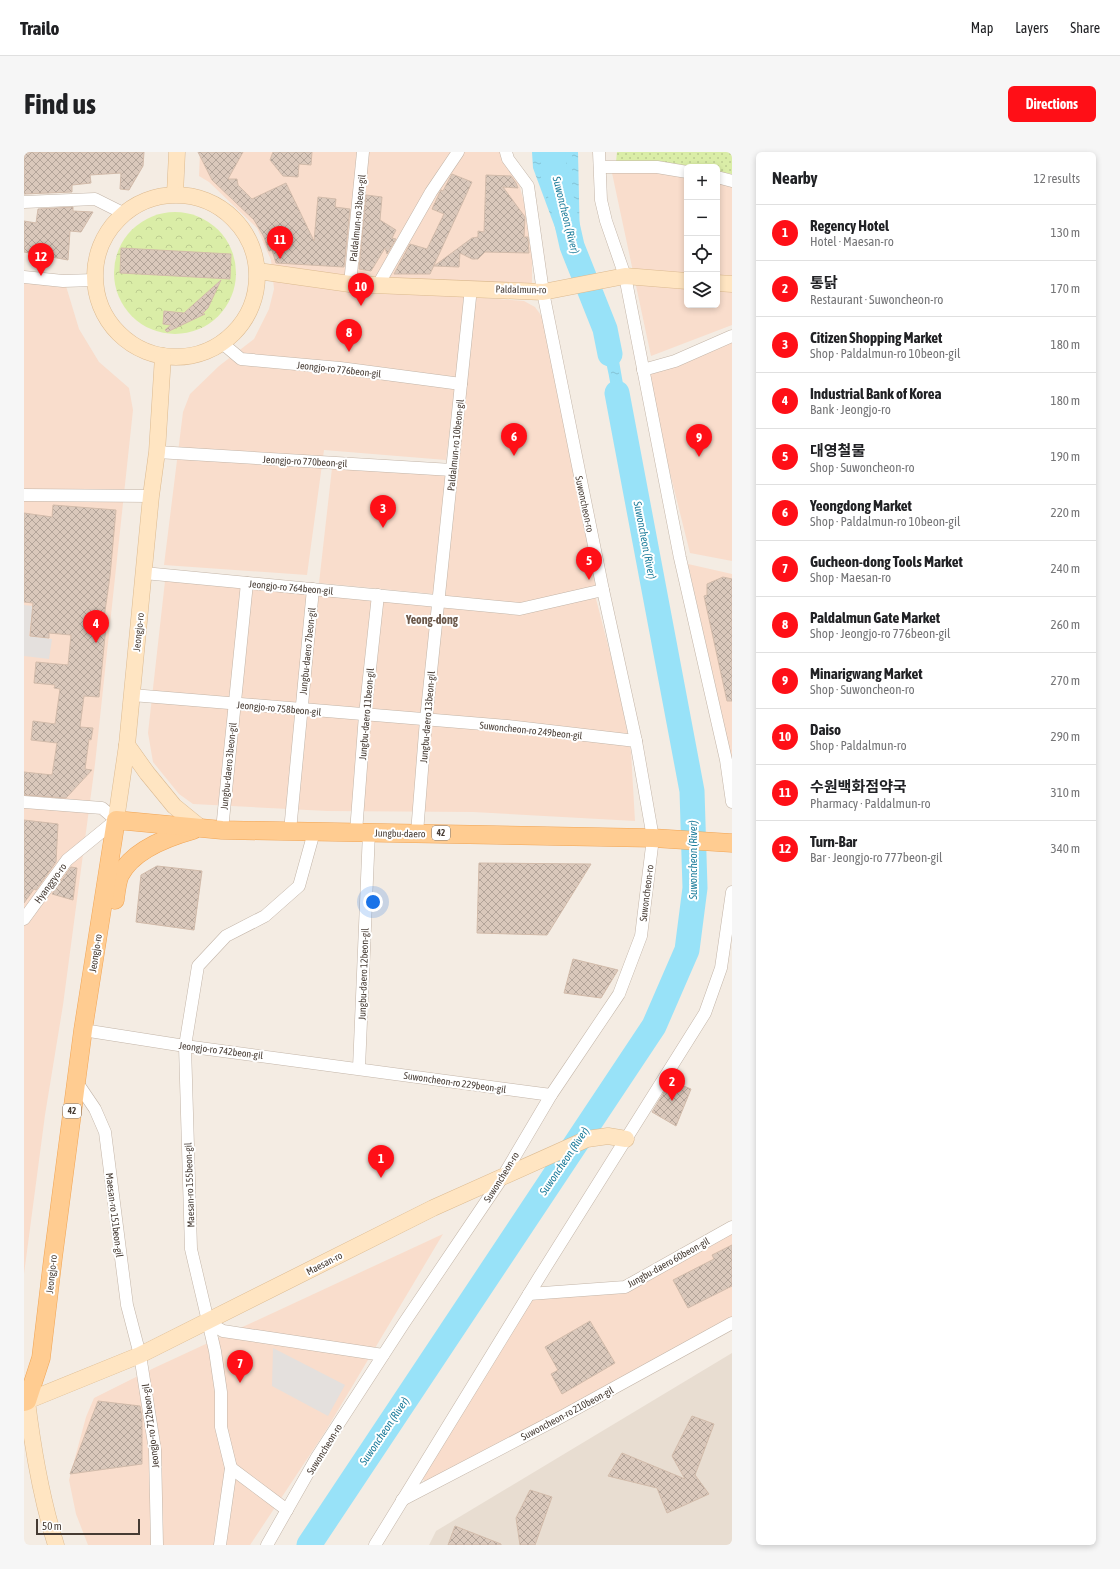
<!DOCTYPE html>
<meta charset="utf-8">
<style>
body{margin:0;font-family:"Asap Condensed","Noto Sans KR",sans-serif;background:#f6f6f6;color:#202124}
.controls{position:absolute;right:12px;top:12px;display:grid;overflow:hidden;border-radius:6px;box-shadow:0 2px 6px #0003}
.controls button{width:36px;height:36px;display:grid;place-items:center;padding:0;border:0;border-bottom:1px solid #e0e0e0;background:#fff;color:#202124;font:20px sans-serif}
.scale{position:absolute;left:12px;bottom:10px;width:104px;box-sizing:border-box;padding-left:4px;border:2px solid #463b33;border-top:0;font-size:11px;line-height:14px;white-space:nowrap;color:#463b33;-webkit-text-stroke:3px #fff;paint-order:stroke}
.you{position:absolute;left:349px;top:750px;width:14px;height:14px;margin:-10px;border:3px solid #fff;border-radius:50%;background:#1a73e8;box-shadow:0 0 0 6px #1a73e833}
.badge{display:grid;place-items:center;width:26px;height:26px;border-radius:50%;background:#ff0f17;color:#fff;font-size:13px;font-weight:700}
.pin{position:absolute;translate:-50% -33px;filter:drop-shadow(0 1px 2px #0008)}
.pin::after{content:'';position:absolute;top:21px;width:14px;height:12px;background:inherit;clip-path:polygon(0 0,100% 0,50% 100%)}
.list{margin:0;padding:0;list-style:none}
h2{display:flex;justify-content:space-between;align-items:center;height:52px;margin:0;padding:0 16px;font-size:17px}
h2 small{font-size:13px;font-weight:400;color:#757577}
.list li{display:grid;grid-template-columns:26px 1fr auto;gap:12px;align-items:center;box-sizing:border-box;height:56px;padding:0 16px;border-top:1px solid #e0e0e0}
.list b{display:block;font-size:15px;white-space:nowrap}
.list p{margin:0;font-size:13px;white-space:nowrap;color:#757577}
.list em{font-size:13px;font-style:normal;color:#757577}
.icon{flex:none;width:22px;height:22px;fill:none;stroke:currentColor;stroke-width:2;stroke-linecap:round;stroke-linejoin:round}
.map{position:relative;flex:none;width:708px;height:1393px;overflow:hidden;border-radius:6px}
header{display:flex;align-items:center;gap:24px;box-sizing:border-box;height:56px;padding:0 20px;background:#fff;border-bottom:1px solid #e0e0e0}
header strong{font-size:19px}
nav{display:flex;gap:22px;margin-inline-start:auto;font-size:14px}
.intro{display:flex;align-items:center;justify-content:space-between;box-sizing:border-box;height:96px;padding:0 24px}
h1{margin:0;font-size:28px}
.button{padding:10px 18px;border-radius:6px;background:#ff0f17;color:#fff;font-size:14px;font-weight:700}
main{display:flex;gap:24px;padding:0 24px}
aside{flex:1;background:#fff;border-radius:6px;box-shadow:0 2px 6px #0003}
.map>svg:first-child{display:block}
.residential{fill:#e8ddd1}
.commercial{fill:#f9ddcc}
.grass{fill:url(#grass-dots)}
.park{fill:url(#park-crowns)}
.parking{fill:#e4e0dd}
.water{fill:url(#water-ripples)}
.lines{fill:none;stroke-linecap:round;stroke-linejoin:round}
.river{stroke:#98e2f8;stroke-width:25}
.building{fill:url(#building-cross-hatch);stroke:#d2bbaa}
.street-casing{stroke:#c3b5a8;stroke-width:13}
.secondary-casing{stroke:#dcba90;stroke-width:17}
.primary-casing{stroke:#f1a555;stroke-width:19}
.street{stroke:#fff;stroke-width:12}
.secondary{stroke:#ffe5c2;stroke-width:16}
.primary{stroke:#ffcc91;stroke-width:18}
.labels{text-anchor:middle;stroke-width:4;stroke-linejoin:round;paint-order:stroke}
.shield{fill:#fff;stroke:#7e7670;stroke-width:1}
.shield-label{font-size:9px;font-weight:bold;fill:#463b33}
.street-label{font-size:10px;fill:#463b33;stroke:#fff}
.water-label{font-size:11px;font-style:italic;fill:#1e7d9b;stroke:#fff}
.quarter-label{font-size:12px;font-weight:bold;fill:#6a5749;stroke:#fff}
</style>
<header>
<strong>Trailo</strong>
<nav><a>Map</a><a>Layers</a><a>Share</a></nav>
</header>
<div class="intro"><h1>Find us</h1><a class="button">Directions</a></div>
<main>
<div class="map">
<svg width="708" height="1393" viewBox="0 0 708 1393">
<defs>
<pattern id="grass-dots" width="8" height="8" patternUnits="userSpaceOnUse"><rect width="8" height="8" fill="#daeda7"/><path d="M2 2h.1M6 6h.1" fill="none" stroke="#bccc90" stroke-width="1.8" stroke-linecap="round"/></pattern>
<pattern id="park-crowns" width="20" height="18" patternUnits="userSpaceOnUse"><rect width="20" height="18" fill="#daeda7"/><path d="M2 6a3 3 0 1 1 6 0M12 15a3 3 0 1 1 6 0" fill="none" stroke="#bccc90"/></pattern>
<pattern id="water-ripples" width="26" height="14" patternUnits="userSpaceOnUse"><rect width="26" height="14" fill="#98e2f8"/><path d="M2 4q2-2 4 0t4 0M15 11q2-2 4 0t4 0" fill="none" stroke="#84c3d5"/></pattern>
<pattern id="building-cross-hatch" width="8" height="8" patternUnits="userSpaceOnUse"><rect width="8" height="8" fill="#dac8bb"/><path d="M0 0l8 8M0 8l8-8" fill="none" stroke="#b3a499"/></pattern>
</defs>
<rect width="100%" height="100%" fill="#f4ece3"/>
<polygon class="residential" points="708,1201 708,1393 405,1393 412,1379"/>
<g class="commercial">
<polygon points="176,0 477,0 493,24 504,66 508,101 508,131 444,133 422,308 300,298 283,423 140,413 159,260 166,242 195,214 230,187 245,157 250,137 247,108 233,76 185,30 175,24"/>
<polygon points="588,21 633,21 663,25 663,153 693,153 693,30 708,34 708,173 627,204"/>
<polygon points="0,131 42,134 55,177 75,210 105,236 109,258 71,612 39,853 21,963 0,1122"/>
<polygon points="449,145 500,149 511,155 522,170 572,437 497,454 418,446"/>
<polygon points="708,188 708,409 666,401 621,221"/>
<polygon points="308,316 424,322 410,442 295,431"/>
<polygon points="664,412 708,422 708,608"/>
<polygon points="141,429 498,460 571,443 594,532 607,600 611,669 449,660 303,659 169,652 155,642 129,610 124,581"/>
<polygon points="708,1080 708,1167 404,1333 396,1324 508,1146 601,1140"/>
<polygon points="419,1082 301,1280 226,1393 64,1393 52,1362 45,1328 62,1265 70,1246 130,1216"/>
</g>
<polygon class="grass" points="593,0 708,0 708,22 693,20 693,15 663,16 625,9 592,10"/>
<circle class="park" cx="151" cy="121" r="61"/>
<g class="parking">
<polygon points="0,453 9,454 5,484 28,487 25,507 0,504"/>
<polygon points="249,1196 321,1233 304,1264 248,1234"/>
</g>
<g class="water">
<polygon points="508,0 554,0 556,92 539,97 509,16"/>
<path d="M588,165L585,170L594,203L606,272L592,276C589,241 583,204 570,171Z"/>
</g>
<g class="lines">
<g class="river">
<polyline points="529,0 530,14 548,94 581,177 586,202"/>
<polyline points="285,1393 630,874 663,798 671,736 668,639 593,241"/>
</g>
</g>
<g class="building">
<polygon points="0,0 120,0 119,14 105,38 96,37 97,21 66,23 67,31 48,33 48,40 0,42"/>
<polygon points="174,0 219,0 204,27 213,27 214,33 228,47 262,31 290,89 294,45 312,47 311,55 326,57 320,115 252,111 248,98 245,99 240,85 230,68 188,28"/>
<polygon points="249,0 288,0 287,13 275,12 274,25 259,24 246,8"/>
<polygon points="428,22 448,30 406,122 370,122 386,92 403,97 420,62 408,57 415,42 417,38 419,39"/>
<polygon points="462,23 487,24 492,31 494,36 479,35 501,65 500,85 504,85 505,101 461,100 454,107 448,107 436,101 435,115 410,114 448,86 454,85 454,79 460,80"/>
<polygon points="342,43 358,45 356,68 372,78 368,86 372,87 363,102 361,96 347,119 335,117"/>
<polygon points="49,55 49,59 69,60 57,80 46,79 44,108 0,100 0,69 12,71 14,57"/>
<polygon points="97,96 207,102 206,127 96,121"/>
<polygon points="197,128 184,156 178,162 181,162 143,180 141,178 147,173 139,172 140,159 160,161"/>
<polygon points="29,353 92,358 86,424 79,473 82,474 75,545 60,544 56,575 69,576 67,588 65,587 61,617 68,618 42,646 0,643 0,620 28,623 33,591 7,588 9,569 31,572 36,537 30,536 31,533 10,531 12,510 44,513 47,483 25,481 25,486 6,484 9,451 0,450 0,361 28,365"/>
<polygon points="699,425 708,427 708,549 703,549 680,444 683,443 683,432"/>
<polygon points="0,668 34,672 32,710 12,738 10,737 0,751"/>
<polygon points="455,711 567,712 523,783 453,781"/>
<polygon points="133,714 178,719 170,778 112,770 117,723"/>
<polygon points="47,715 53,716 49,748 28,742"/>
<polygon points="549,807 594,818 577,846 540,841"/>
<polygon points="647,929 667,937 652,974 628,960"/>
<polygon points="708,1093 708,1134 664,1156 649,1128 690,1107 688,1103"/>
<polygon points="566,1169 591,1211 538,1242 527,1222 534,1218 521,1195"/>
<polygon points="74,1249 116,1254 118,1265 118,1312 46,1322"/>
<polygon points="668,1264 690,1272 671,1323 685,1342 643,1361 633,1336 584,1324 598,1301 661,1327 648,1304"/>
<polygon points="506,1338 528,1345 511,1393 496,1393 492,1366"/>
<polygon points="431,1374 477,1392 477,1393 424,1393"/>
</g>
<g class="lines">
<g class="street-casing">
<g id="street">
<polyline points="575,0 577,48 582,69 601,124 656,406 702,608 708,650"/>
<polyline points="576,15 633,15 663,20"/>
<polyline points="693,25 708,29"/>
<polyline points="0,50 71,47 99,61"/>
<polyline points="0,125 39,129 70,128"/>
<polyline points="326,132 339,0"/>
<polyline points="354,133 407,40 434,0"/>
<polyline points="198,191 217,207 316,216 437,232"/>
<polyline points="619,218 651,209 708,184"/>
<polyline points="133,300 428,318"/>
<polyline points="0,343 127,344"/>
<polyline points="120,421 496,457 579,438"/>
<polyline points="108,543 483,574 612,589"/>
<polyline points="0,650 78,656 92,668 43,708 0,767"/>
<polyline points="198,678 223,431"/>
<polyline points="266,679 289,437"/>
<polyline points="332,680 341,563 354,443"/>
<polyline points="393,681 402,568 447,136"/>
<polyline points="59,878 161,894 527,943"/>
<polyline points="335,916 345,680"/>
<polyline points="52,929 71,957 81,980 103,1153 116,1203 131,1298 133,1393"/>
<polyline points="505,1142 601,1135 708,1075"/>
<polyline points="183,1170 199,1179 359,1203"/>
<polyline points="207,1316 263,1358"/>
<polyline points="378,1348 537,1265 708,1171"/>
<polyline points="196,1393 207,1316 197,1275 197,1240 191,1199 167,1097 161,894 174,814 202,784 241,764 275,734 290,680"/>
<polyline points="243,1393 293,1305 380,1171 478,1026 527,943 595,842 617,784 629,686 612,589 579,438 519,140 504,34 484,7 482,0"/>
<polyline points="351,1393 516,1124 681,861 697,816 708,740"/>
</g>
</g>
<g class="secondary-casing">
<g id="secondary">
<polyline points="151,42 153,0"/>
<circle cx="152" cy="124" r="81"/>
<polyline points="234,119 326,132 519,140 601,124 663,129"/>
<polyline points="693,131 708,132"/>
<polyline points="103,593 123,621 150,654 177,676"/>
<polyline points="92,668 103,593 127,344 133,300 139,204"/>
<path d="M32,1393C17,1346 9,1298 3,1249L116,1203L409,1056L563,987L584,984L602,987"/>
</g>
</g>
<g class="primary-casing">
<g id="primary">
<path d="M91,748C92,740 93,730 96,723C109,698 144,685 169,678"/>
<polyline points="0,1250 3,1249 17,1206 29,1106 59,878 92,668 198,678 629,686 708,691"/>
</g>
</g>
<use href="#street" class="street"/>
<use href="#secondary" class="secondary"/>
<use href="#primary" class="primary"/>
</g>
<g class="labels">
<g class="shield">
<rect x="408" y="674" width="18" height="14" rx="3"/>
<rect x="39" y="952" width="18" height="14" rx="3"/>
</g>
<g class="shield-label">
<text x="417" y="684">42</text>
<text x="48" y="962">42</text>
</g>
<g class="street-label">
<text transform="translate(333 66) rotate(-84)" y="4">Paldalmun-ro 3beon-gil</text>
<text transform="translate(497 137) rotate(1)" y="4">Paldalmun-ro</text>
<text transform="translate(315 217) rotate(6)" y="4">Jeongjo-ro 776beon-gil</text>
<text transform="translate(431 293) rotate(-84)" y="4">Paldalmun-ro 10beon-gil</text>
<text transform="translate(281 309) rotate(3)" y="4">Jeongjo-ro 770beon-gil</text>
<text transform="translate(561 352) rotate(78)" y="4">Suwoncheon-ro</text>
<text transform="translate(267 435) rotate(5)" y="4">Jeongjo-ro 764beon-gil</text>
<text transform="translate(114 480) rotate(-84)" y="4">Jeongjo-ro</text>
<text transform="translate(283 499) rotate(-84)" y="4">Jungbu-daero 7beon-gil</text>
<text transform="translate(255 556) rotate(5)" y="4">Jeongjo-ro 758beon-gil</text>
<text transform="translate(342 562) rotate(-85)" y="4">Jungbu-daero 11beon-gil</text>
<text transform="translate(403 565) rotate(-85)" y="4">Jungbu-daero 13beon-gil</text>
<text transform="translate(507 578) rotate(6)" y="4">Suwoncheon-ro 249beon-gil</text>
<text transform="translate(204 614) rotate(-84)" y="4">Jungbu-daero 3beon-gil</text>
<text transform="translate(376 681) rotate(1)" y="4">Jungbu-daero</text>
<text transform="translate(26 731) rotate(-54)" y="4">Hyanggyo-ro</text>
<text transform="translate(622 741) rotate(-83)" y="4">Suwoncheon-ro</text>
<text transform="translate(71 801) rotate(-81)" y="4">Jeongjo-ro</text>
<text transform="translate(339 822) rotate(-88)" y="4">Jungbu-daero 12beon-gil</text>
<text transform="translate(197 898) rotate(7)" y="4">Jeongjo-ro 742beon-gil</text>
<text transform="translate(431 930) rotate(8)" y="4">Suwoncheon-ro 229beon-gil</text>
<text transform="translate(477 1025) rotate(-58)" y="4">Suwoncheon-ro</text>
<text transform="translate(165 1033) rotate(-92)" y="4">Maesan-ro 155beon-gil</text>
<text transform="translate(91 1063) rotate(83)" y="4">Maesan-ro 151beon-gil</text>
<text transform="translate(644 1110) rotate(-29)" y="4">Jungbu-daero 60beon-gil</text>
<text transform="translate(300 1111) rotate(-27)" y="4">Maesan-ro</text>
<text transform="translate(27 1122) rotate(-84)" y="4">Jeongjo-ro</text>
<text transform="translate(543 1261) rotate(-28)" y="4">Suwoncheon-ro 210beon-gil</text>
<text transform="translate(126 1274) rotate(-97)" y="4">Jeongjo-ro 712beon-gil</text>
<text transform="translate(300 1297) rotate(-58)" y="4">Suwoncheon-ro</text>
</g>
<g class="water-label">
<text transform="translate(542 63) rotate(76)" y="4">Suwoncheon (River)</text>
<text transform="translate(621 388) rotate(79)" y="4">Suwoncheon (River)</text>
<text transform="translate(669 708) rotate(-90)" y="4">Suwoncheon (River)</text>
<text transform="translate(540 1009) rotate(-56)" y="4">Suwoncheon (River)</text>
<text transform="translate(360 1279) rotate(-56)" y="4">Suwoncheon (River)</text>
</g>
<g class="quarter-label">
<text x="408" y="472">Yeong-dong</text>
</g>
</g>
</svg>
<div class="controls">
<button>+</button>
<button>−</button>
<button><svg class="icon" aria-label="locate" viewBox="0 0 24 24"><circle cx="12" cy="12" r="6"/><path d="M12 2v4M12 18v4M2 12h4M18 12h4"/></svg></button>
<button><svg class="icon" aria-label="layers" viewBox="0 0 24 24"><path d="M12 4l9 5-9 5-9-5zM3 14l9 5 9-5"/></svg></button>
</div>
<div class="scale">50 m</div>
<div class="you"></div>
<div class="pin badge" style="left:357px;top:1026px">1</div>
<div class="pin badge" style="left:648px;top:949px">2</div>
<div class="pin badge" style="left:359px;top:376px">3</div>
<div class="pin badge" style="left:72px;top:491px">4</div>
<div class="pin badge" style="left:565px;top:428px">5</div>
<div class="pin badge" style="left:490px;top:304px">6</div>
<div class="pin badge" style="left:216px;top:1231px">7</div>
<div class="pin badge" style="left:325px;top:200px">8</div>
<div class="pin badge" style="left:675px;top:305px">9</div>
<div class="pin badge" style="left:337px;top:154px">10</div>
<div class="pin badge" style="left:256px;top:107px">11</div>
<div class="pin badge" style="left:17px;top:124px">12</div>
</div>
<aside>
<h2>Nearby<small>12 results</small></h2>
<ul class="list">
<li><span class="badge">1</span><div><b>Regency Hotel</b><p>Hotel · Maesan-ro</p></div><em>130 m</em></li>
<li><span class="badge">2</span><div><b>통닭</b><p>Restaurant · Suwoncheon-ro</p></div><em>170 m</em></li>
<li><span class="badge">3</span><div><b>Citizen Shopping Market</b><p>Shop · Paldalmun-ro 10beon-gil</p></div><em>180 m</em></li>
<li><span class="badge">4</span><div><b>Industrial Bank of Korea</b><p>Bank · Jeongjo-ro</p></div><em>180 m</em></li>
<li><span class="badge">5</span><div><b>대영철물</b><p>Shop · Suwoncheon-ro</p></div><em>190 m</em></li>
<li><span class="badge">6</span><div><b>Yeongdong Market</b><p>Shop · Paldalmun-ro 10beon-gil</p></div><em>220 m</em></li>
<li><span class="badge">7</span><div><b>Gucheon-dong Tools Market</b><p>Shop · Maesan-ro</p></div><em>240 m</em></li>
<li><span class="badge">8</span><div><b>Paldalmun Gate Market</b><p>Shop · Jeongjo-ro 776beon-gil</p></div><em>260 m</em></li>
<li><span class="badge">9</span><div><b>Minarigwang Market</b><p>Shop · Suwoncheon-ro</p></div><em>270 m</em></li>
<li><span class="badge">10</span><div><b>Daiso</b><p>Shop · Paldalmun-ro</p></div><em>290 m</em></li>
<li><span class="badge">11</span><div><b>수원백화점약국</b><p>Pharmacy · Paldalmun-ro</p></div><em>310 m</em></li>
<li><span class="badge">12</span><div><b>Turn-Bar</b><p>Bar · Jeongjo-ro 777beon-gil</p></div><em>340 m</em></li>
</ul>
</aside>
</main>
